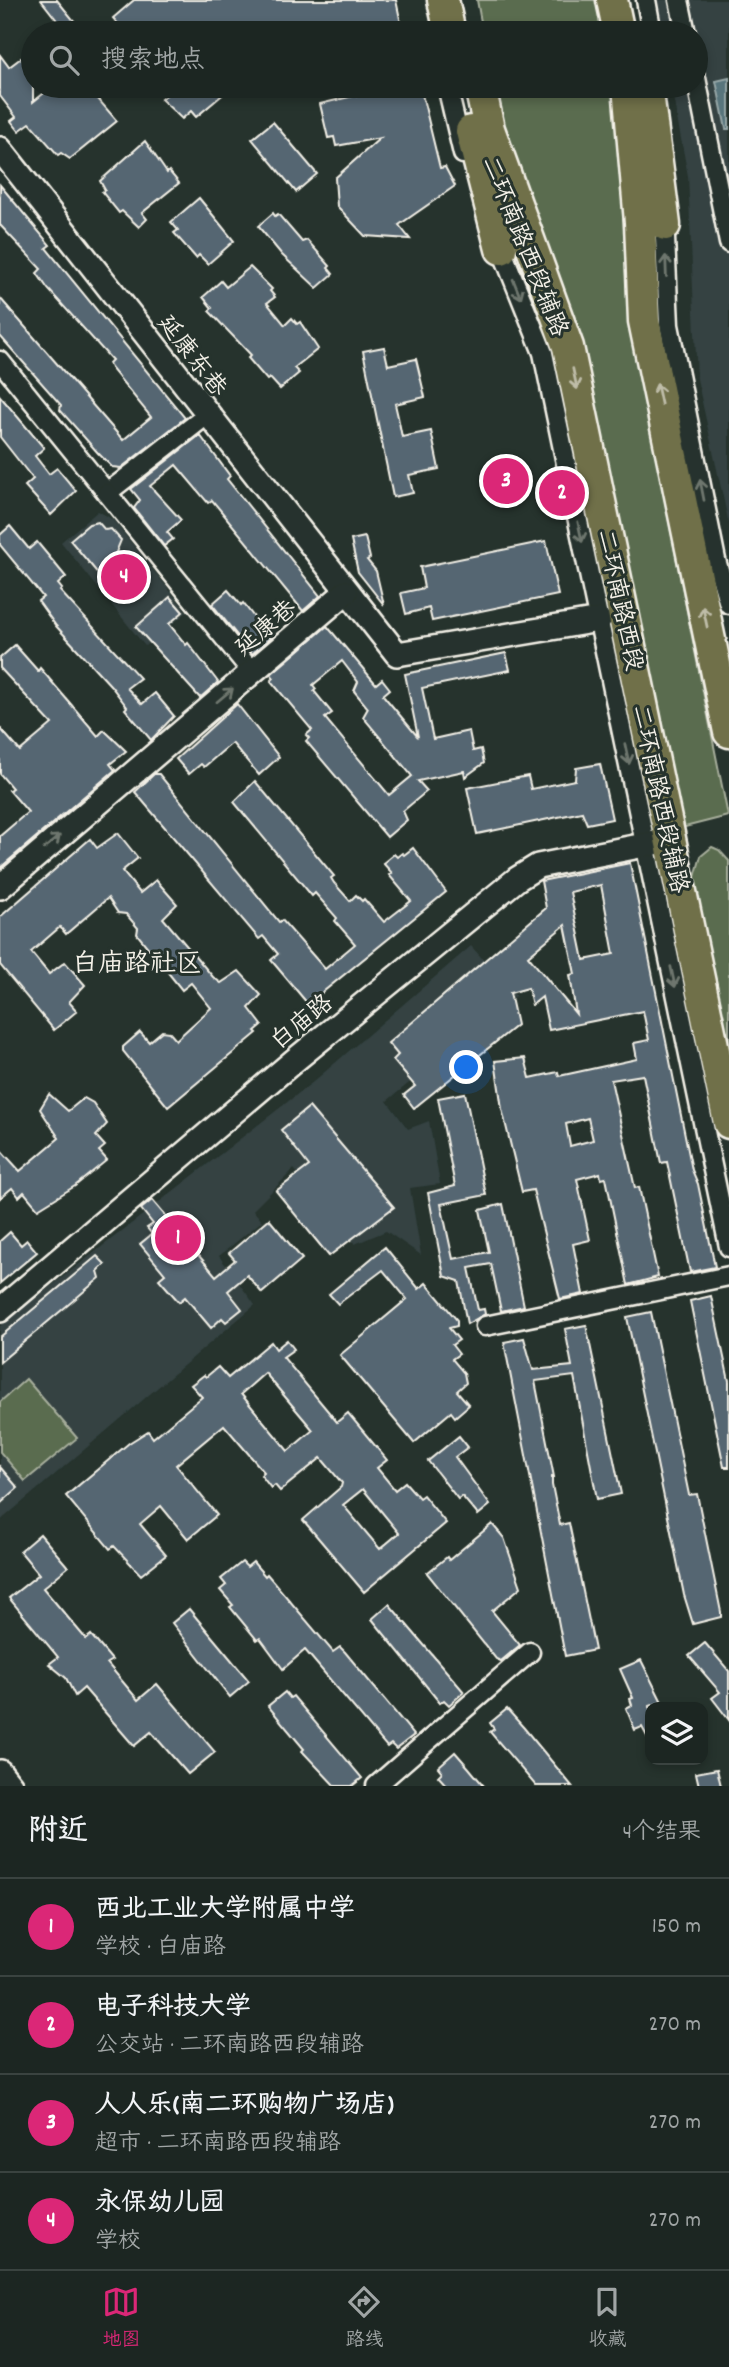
<!DOCTYPE html>
<html lang="zh">
<meta charset="utf-8">
<style>
body{margin:0;font-family:Dekko,"LXGW WenKai TC",sans-serif;background:#29322f;color:#f1f3f6}
.controls{position:absolute;right:21px;bottom:21px;display:grid;overflow:hidden;border-radius:14px;box-shadow:0 4px 10px #0003}
.controls button{width:63px;height:63px;display:grid;place-items:center;padding:0;border:0;border-bottom:2px solid #3a4340;background:#1c2622;color:#f1f3f6;font:35px sans-serif}
.you{position:absolute;left:467px;top:1068px;width:24px;height:24px;margin:-18px;border:5px solid #fff;border-radius:50%;background:#1a73e8;box-shadow:0 0 0 10px #1a73e833}
.badge{display:grid;place-items:center;width:46px;height:46px;border-radius:50%;background:#db2777;color:#fff;font-size:23px;font-weight:700}
.pin{position:absolute;translate:-50% -50%;border:4px solid #fff;box-shadow:0 2px 7px #0006}
.list{margin:0;padding:0;list-style:none}
h2{display:flex;justify-content:space-between;align-items:center;height:91px;margin:0;padding:0 28px;font-size:30px}
h2 small{font-size:23px;font-weight:400;color:#a0a5a5}
.list li{display:grid;grid-template-columns:46px 1fr auto;gap:21px;align-items:center;box-sizing:border-box;height:98px;padding:0 28px;border-top:2px solid #3a4340}
.list b{display:block;font-size:26px;white-space:nowrap}
.list p{margin:0;font-size:23px;white-space:nowrap;color:#a0a5a5}
.list em{font-size:23px;font-style:normal;color:#a0a5a5}
.icon{flex:none;width:38px;height:38px;fill:none;stroke:currentColor;stroke-width:2;stroke-linecap:round;stroke-linejoin:round}
.map{position:relative;flex:none;width:729px;height:1786px;overflow:hidden}
.search{position:absolute;background:#1c2622;box-shadow:0 4px 10px #0003;left:21px;right:21px;top:21px;height:77px;display:flex;align-items:center;gap:18px;box-sizing:border-box;padding:0 24px;border-radius:38px;color:#a0a5a5;font-size:26px}
.sheet{height:483px;background:#1c2622}
nav{display:flex;justify-content:space-around;align-items:center;box-sizing:border-box;height:98px;border-top:2px solid #3a4340;background:#1c2622;font-size:19px;color:#a0a5a5}
nav a{display:grid;justify-items:center;gap:4px}
nav .on{color:#db2777}
.map>svg:first-child{display:block}
.built{fill:#344242}
.green{fill:#5a6c4f;stroke:#a7ae9c;stroke-width:2}
.water{fill:#59757c;stroke:#97a7a7;stroke-width:2}
.building{fill:#556672;stroke:#f4f1e8;stroke-width:2;fill-rule:evenodd}
.lines{fill:none;stroke-linecap:round;stroke-linejoin:round}
.minor-casing{stroke:#f4f1e8;stroke-width:23}
.tertiary-casing{stroke:#f4f1e8;stroke-width:28}
.trunk-casing{stroke:#f4f1e8;stroke-width:35}
.minor{stroke:#26332d;stroke-width:18}
.tertiary{stroke:#26332d;stroke-width:23}
.trunk{stroke:#70704a;stroke-width:30}
.oneway{stroke:#6e766e}
.oneway2{stroke:#bfbda9}
.labels{text-anchor:middle;stroke-width:6;stroke-linejoin:round;paint-order:stroke}
.street-label{font-size:24px;fill:#f4f1e8;stroke:#26332d}
.neighbourhood-label{font-size:26px;fill:#f4f1e8;stroke:#26332d}
</style>
<div class="map">
<svg width="729" height="1786" viewBox="0 0 729 1786">
<rect width="100%" height="100%" fill="#26332d"/>
<filter id="ink" filterUnits="userSpaceOnUse"><feTurbulence type="fractalNoise" baseFrequency=".0143" numOctaves="2"/><feDisplacementMap in="SourceGraphic" scale="14" xChannelSelector="R" yChannelSelector="G"/><feConvolveMatrix kernelMatrix="1 2 1 2 8 2 1 2 1" color-interpolation-filters="sRGB"/></filter>
<g filter="url(#ink)">
<g class="built">
<polygon points="655,0 729,0 729,524 697,379 688,176 671,86 696,86 696,33 662,33"/>
<polygon points="98,511 112,519 187,612 145,646 61,542"/>
<polygon points="471,946 516,996 387,1101 408,1129 429,1121 440,1184 410,1188 421,1255 386,1231 355,1244 294,1169 253,1210 262,1221 219,1256 255,1305 0,1521 0,1326 313,1082"/>
</g>
<g class="green">
<polygon points="477,0 597,0 603,33 483,33"/>
<polygon points="493,86 613,86 618,112 628,317 728,816 677,829 577,325 500,123"/>
<polygon points="712,847 719,850 729,861 729,1080 695,877 701,856"/>
<polygon points="26,1379 77,1438 25,1481 0,1452 0,1402"/>
</g>
<polygon class="water" points="729,78 729,129 726,129 716,81"/>
<g class="building">
<polygon points="41,0 57,0 84,33 67,33"/>
<polygon points="134,0 396,0 403,33 126,33 113,18"/>
<polygon points="33,49 33,102 53,86 87,86 117,121 70,159 61,153 58,155 30,123 19,131 11,121 16,117 0,96 0,55 9,67"/>
<polygon points="178,86 233,86 196,117 191,111 182,119 161,99"/>
<polygon points="395,86 420,86 440,168 445,167 455,186 399,225 410,239 365,236 337,206 335,178 380,138 336,146 334,137 328,138 320,104"/>
<polygon points="273,122 317,174 296,192 252,139"/>
<polygon points="145,141 167,173 169,171 179,183 142,213 147,219 139,227 122,211 119,213 102,192 105,190 100,181"/>
<polygon points="0,185 50,245 46,248 185,418 121,468 112,467 98,453 60,410 61,405 0,336 0,298 123,440 151,417 111,368 109,363 112,360 48,289 37,273 41,269 0,225"/>
<polygon points="199,198 234,241 208,264 199,255 196,258 174,233 178,230 171,222"/>
<polygon points="273,213 275,216 278,214 302,242 307,240 330,266 328,268 333,274 317,288 282,255 258,226"/>
<polygon points="250,267 272,289 270,291 275,297 267,303 285,325 292,318 297,324 300,322 318,349 294,368 299,373 280,389 270,378 267,380 248,358 251,355 209,311 212,308 203,297 221,281 226,287"/>
<polygon points="384,347 388,365 416,359 425,397 395,404 398,417 402,437 431,431 439,469 409,475 413,493 393,497 363,351"/>
<polygon points="0,396 44,448 35,456 49,474 57,468 76,491 51,515 25,486 33,479 0,437"/>
<polygon points="200,435 230,476 227,479 320,596 303,611 212,500 208,503 176,465 150,486 181,520 167,532 173,539 164,546 134,508 140,500 131,489"/>
<polygon points="98,522 105,530 111,529 121,540 115,555 132,554 141,564 138,570 130,572 126,581 123,577 110,588 70,540 89,524"/>
<polygon points="10,526 29,549 37,542 66,577 58,584 62,589 60,591 140,678 127,688 142,704 155,693 174,716 151,740 125,709 127,707 111,686 56,626 38,601 43,597 0,545 0,535"/>
<polygon points="365,537 370,558 367,560 376,571 384,605 358,572 351,540"/>
<polygon points="546,541 558,595 432,621 429,608 406,614 401,593 424,588 420,567"/>
<polygon points="228,590 241,605 243,603 270,638 252,654 212,604"/>
<polygon points="170,597 183,612 169,624 186,645 188,643 218,682 200,698 136,627"/>
<path d="M327,626L376,684L382,679L390,689L383,695L418,737L405,674L506,653L510,670L422,688L433,739L469,731L473,751L481,749L484,763L465,777L464,771L418,781L427,791L403,811L407,820L387,837L306,741L309,738L306,735L312,730L271,681L274,678L271,674ZM342,661L358,682L354,691L368,708L363,717L412,776L389,795L325,718L332,713L314,691L316,689L313,685Z"/>
<polygon points="15,645 38,671 40,668 98,736 104,730 126,751 110,764 115,770 0,868 0,836 28,812 9,790 12,788 0,774 0,728 20,751 52,724 0,668 0,658"/>
<polygon points="237,704 279,757 259,775 232,743 204,767 201,764 189,774 176,759"/>
<polygon points="600,764 612,819 587,824 582,812 477,834 467,788 528,776 531,789 575,780 576,768"/>
<polygon points="154,774 159,774 279,922 282,920 325,969 355,944 335,921 337,918 315,893 312,896 234,802 255,781 334,876 331,878 334,883 350,901 356,895 362,901 364,899 384,922 411,901 389,875 392,873 383,863 394,854 397,857 402,853 404,855 413,848 446,892 308,1004 271,960 278,954 263,936 259,939 135,792"/>
<polygon points="118,833 138,858 122,871 140,893 156,880 177,904 163,918 213,977 221,983 239,971 261,995 249,1008 262,1025 255,1031 257,1033 168,1107 123,1051 123,1047 140,1032 149,1042 162,1031 169,1032 176,1040 211,1008 191,983 182,990 137,934 138,928 126,914 118,913 108,898 66,934 60,927 31,952 49,974 65,962 85,985 69,1002 77,1011 54,1030 0,965 0,917 90,839 97,848"/>
<path d="M630,863L692,1170L698,1184L715,1267L690,1272L667,1162L661,1163L643,1075L611,1080L635,1188L639,1187L658,1277L628,1285L606,1178L601,1179L600,1173L577,1179L590,1240L573,1244L583,1294L560,1299L533,1190L522,1192L502,1109L495,1061L525,1058L530,1078L558,1072L559,1076L637,1059L634,1043L649,1040L643,1011L549,1030L542,997L532,1005L528,988L510,993L517,1025L414,1108L404,1095L415,1086L393,1060L398,1055L388,1043L546,908L541,881ZM601,885L614,954L584,960L570,892ZM565,925L575,974L570,975L576,1014L528,956ZM588,1118L593,1140L570,1146L566,1124Z"/>
<polygon points="465,1093 486,1195 441,1204 453,1259 489,1252 480,1210 503,1204 524,1306 501,1311 491,1264 469,1268 478,1310 484,1309 485,1314 467,1324 459,1281 444,1276 428,1193 455,1186 438,1098"/>
<polygon points="49,1094 68,1111 84,1098 93,1103 107,1124 96,1136 105,1146 99,1151 107,1160 75,1186 38,1209 24,1192 19,1197 12,1188 0,1198 0,1149 20,1171 59,1138 40,1109"/>
<polygon points="309,1107 394,1207 329,1256 276,1191 309,1166 281,1130"/>
<polygon points="152,1200 216,1276 235,1260 229,1253 269,1219 302,1259 262,1293 247,1275 228,1291 242,1309 226,1322 222,1318 211,1328 185,1297 179,1302 159,1279 165,1274 140,1244 152,1234 147,1228 153,1224 141,1209"/>
<polygon points="10,1232 21,1245 27,1240 37,1252 0,1283 0,1241"/>
<polygon points="385,1247 419,1289 426,1283 457,1320 457,1326 449,1328 459,1340 452,1345 459,1354 452,1359 464,1373 466,1383 457,1391 469,1405 455,1417 451,1412 414,1443 340,1355 407,1299 383,1270 338,1304 329,1294"/>
<polygon points="97,1256 105,1264 98,1271 100,1278 0,1362 0,1337"/>
<polygon points="711,1296 729,1381 729,1467 724,1467 690,1301"/>
<polygon points="651,1312 689,1495 697,1494 721,1612 721,1617 693,1624 684,1595 627,1317"/>
<polygon points="586,1325 621,1494 597,1499 574,1376 535,1381 554,1477 552,1477 552,1485 560,1525 569,1523 595,1650 565,1656 504,1342 524,1338 533,1370 572,1366 565,1329"/>
<path d="M287,1340L294,1349L283,1357L337,1422L348,1413L387,1460L377,1468L395,1490L405,1482L419,1498L423,1495L446,1523L364,1592L303,1520L341,1487L342,1483L321,1458L280,1491L275,1485L271,1488L261,1475L264,1472L224,1425L176,1465L217,1515L188,1539L161,1506L140,1524L166,1555L141,1575L114,1546L110,1549L66,1496L129,1443L148,1431L153,1438L202,1397L191,1385L204,1375L206,1377L218,1367L228,1378L271,1342L276,1349ZM265,1373L313,1430L288,1451L241,1394ZM363,1489L399,1533L380,1549L343,1505Z"/>
<polygon points="459,1436 468,1447 455,1457 490,1505 478,1515 462,1496 458,1499 428,1461"/>
<polygon points="0,1467 18,1488 0,1504"/>
<polygon points="492,1524 504,1538 521,1587 492,1611 520,1645 501,1661 496,1659 427,1573 447,1557 449,1560"/>
<polygon points="40,1534 68,1567 43,1588 86,1639 91,1635 112,1660 107,1663 138,1700 157,1684 215,1752 188,1774 151,1732 134,1746 84,1688 75,1696 66,1678 49,1664 58,1657 9,1598 39,1574 20,1551"/>
<polygon points="242,1562 247,1567 253,1562 265,1576 267,1574 333,1652 340,1647 345,1652 414,1735 396,1749 391,1744 387,1747 305,1650 283,1669 260,1638 257,1640 230,1607 233,1605 220,1590 226,1585 221,1579"/>
<polygon points="389,1604 464,1692 449,1705 444,1700 440,1703 372,1619"/>
<polygon points="189,1609 249,1681 230,1697 172,1623"/>
<polygon points="705,1643 729,1671 729,1720 712,1698 720,1692 689,1656"/>
<polygon points="641,1660 662,1702 650,1706 650,1742 642,1727 635,1730 626,1708 632,1705 630,1699 633,1698 620,1669"/>
<polygon points="285,1692 290,1698 293,1696 362,1778 352,1786 335,1786 302,1751 304,1749 268,1706"/>
<polygon points="507,1709 524,1728 572,1786 536,1786 490,1732 494,1729 490,1723"/>
<polygon points="455,1752 469,1768 484,1786 447,1786 438,1776 442,1772 438,1767"/>
<polygon points="717,1769 721,1786 699,1786 696,1773"/>
</g>
<g class="lines">
<g class="minor-casing">
<g id="minor">
<polyline points="646,0 652,33"/>
<polyline points="679,0 686,33"/>
<polyline points="696,78 729,243"/>
<polyline points="447,86 463,154"/>
<polyline points="664,216 669,325 716,560 729,604"/>
<polyline points="498,241 543,353 729,1247"/>
<polyline points="0,361 107,493 207,415"/>
<polyline points="107,493 252,672"/>
<polyline points="485,1326 729,1276"/>
<polyline points="376,1786 530,1652"/>
</g>
</g>
<g class="tertiary-casing">
<g id="tertiary">
<polyline points="0,149 397,654 599,620"/>
<polyline points="0,887 346,592"/>
<polyline points="0,1310 295,1060 517,879 538,866 670,840"/>
<polyline points="0,1772 11,1786"/>
</g>
</g>
<g class="trunk-casing">
<g id="trunk">
<polyline points="443,0 450,33"/>
<polyline points="612,0 619,33"/>
<polyline points="480,86 489,129 568,347 729,1123"/>
<polyline points="628,86 640,222 644,321 729,732"/>
<polyline points="648,93 665,225"/>
<polyline points="471,131 501,249"/>
</g>
</g>
<use href="#minor" class="minor"/>
<use href="#tertiary" class="tertiary"/>
<use href="#trunk" class="trunk"/>
</g>
<defs><path id="oneway-shaft" d="M-6 0H5M1.5-3L5.5 0L1.5 3" fill="none" stroke-width="1.6" stroke-linecap="round" stroke-linejoin="round" transform="scale(1.75)"/></defs>
<g class="oneway">
<use href="#oneway-shaft" transform="translate(666 266) rotate(-92)"/>
<use href="#oneway-shaft" transform="translate(517 289) rotate(68)"/>
<use href="#oneway-shaft" transform="translate(702 490) rotate(-101)"/>
<use href="#oneway-shaft" transform="translate(580 532) rotate(78)"/>
<use href="#oneway-shaft" transform="translate(225 695) rotate(-40)"/>
<use href="#oneway-shaft" transform="translate(627 754) rotate(78)"/>
<use href="#oneway-shaft" transform="translate(52 842) rotate(-40)"/>
<use href="#oneway-shaft" transform="translate(673 977) rotate(78)"/>
</g>
<g class="oneway2">
<use href="#oneway-shaft" transform="translate(575 379) rotate(78)"/>
<use href="#oneway-shaft" transform="translate(659 394) rotate(-102)"/>
<use href="#oneway-shaft" transform="translate(705 617) rotate(-102)"/>
</g>
</g>
<g class="labels">
<g class="street-label">
<text transform="translate(526 246) rotate(68)" y="8">二环南路西段辅路</text>
<text transform="translate(193 355) rotate(52)" y="8">延康东巷</text>
<text transform="translate(621 600) rotate(78)" y="8">二环南路西段</text>
<text transform="translate(265 627) rotate(-40)" y="8">延康巷</text>
<text transform="translate(661 799) rotate(78)" y="8">二环南路西段辅路</text>
<text transform="translate(301 1021) rotate(-39)" y="8">白庙路</text>
</g>
<g class="neighbourhood-label">
<text x="137" y="971">白庙路社区</text>
</g>
</g>
</svg>
<div class="controls">
<button><svg class="icon" aria-label="layers" viewBox="0 0 24 24"><path d="M12 4l9 5-9 5-9-5zM3 14l9 5 9-5"/></svg></button>
</div>
<div class="you"></div>
<div class="pin badge" style="left:178px;top:1238px">1</div>
<div class="pin badge" style="left:562px;top:493px">2</div>
<div class="pin badge" style="left:506px;top:481px">3</div>
<div class="pin badge" style="left:124px;top:577px">4</div>
<div class="search"><svg class="icon" aria-label="search" viewBox="0 0 24 24"><circle cx="10" cy="10" r="6"/><path d="M15 15l6 6"/></svg>搜索地点</div>
</div>
<section class="sheet">
<h2>附近<small>4个结果</small></h2>
<ul class="list">
<li><span class="badge">1</span><div><b>西北工业大学附属中学</b><p>学校 · 白庙路</p></div><em>150 m</em></li>
<li><span class="badge">2</span><div><b>电子科技大学</b><p>公交站 · 二环南路西段辅路</p></div><em>270 m</em></li>
<li><span class="badge">3</span><div><b>人人乐(南二环购物广场店)</b><p>超市 · 二环南路西段辅路</p></div><em>270 m</em></li>
<li><span class="badge">4</span><div><b>永保幼儿园</b><p>学校</p></div><em>270 m</em></li>
</ul>
</section>
<nav>
<a class="on"><svg class="icon" aria-label="map" viewBox="0 0 24 24"><path d="M3 6l6-2 6 2 6-2v14l-6 2-6-2-6 2zM9 4v14M15 6v14"/></svg>地图</a>
<a><svg class="icon" aria-label="directions" viewBox="0 0 24 24"><path d="M12 3l9 9-9 9-9-9zM9 14v-3h6M13 9l2 2-2 2"/></svg>路线</a>
<a><svg class="icon" aria-label="saved" viewBox="0 0 24 24"><path d="M7 4h10v16l-5-4-5 4z"/></svg>收藏</a>
</nav>
